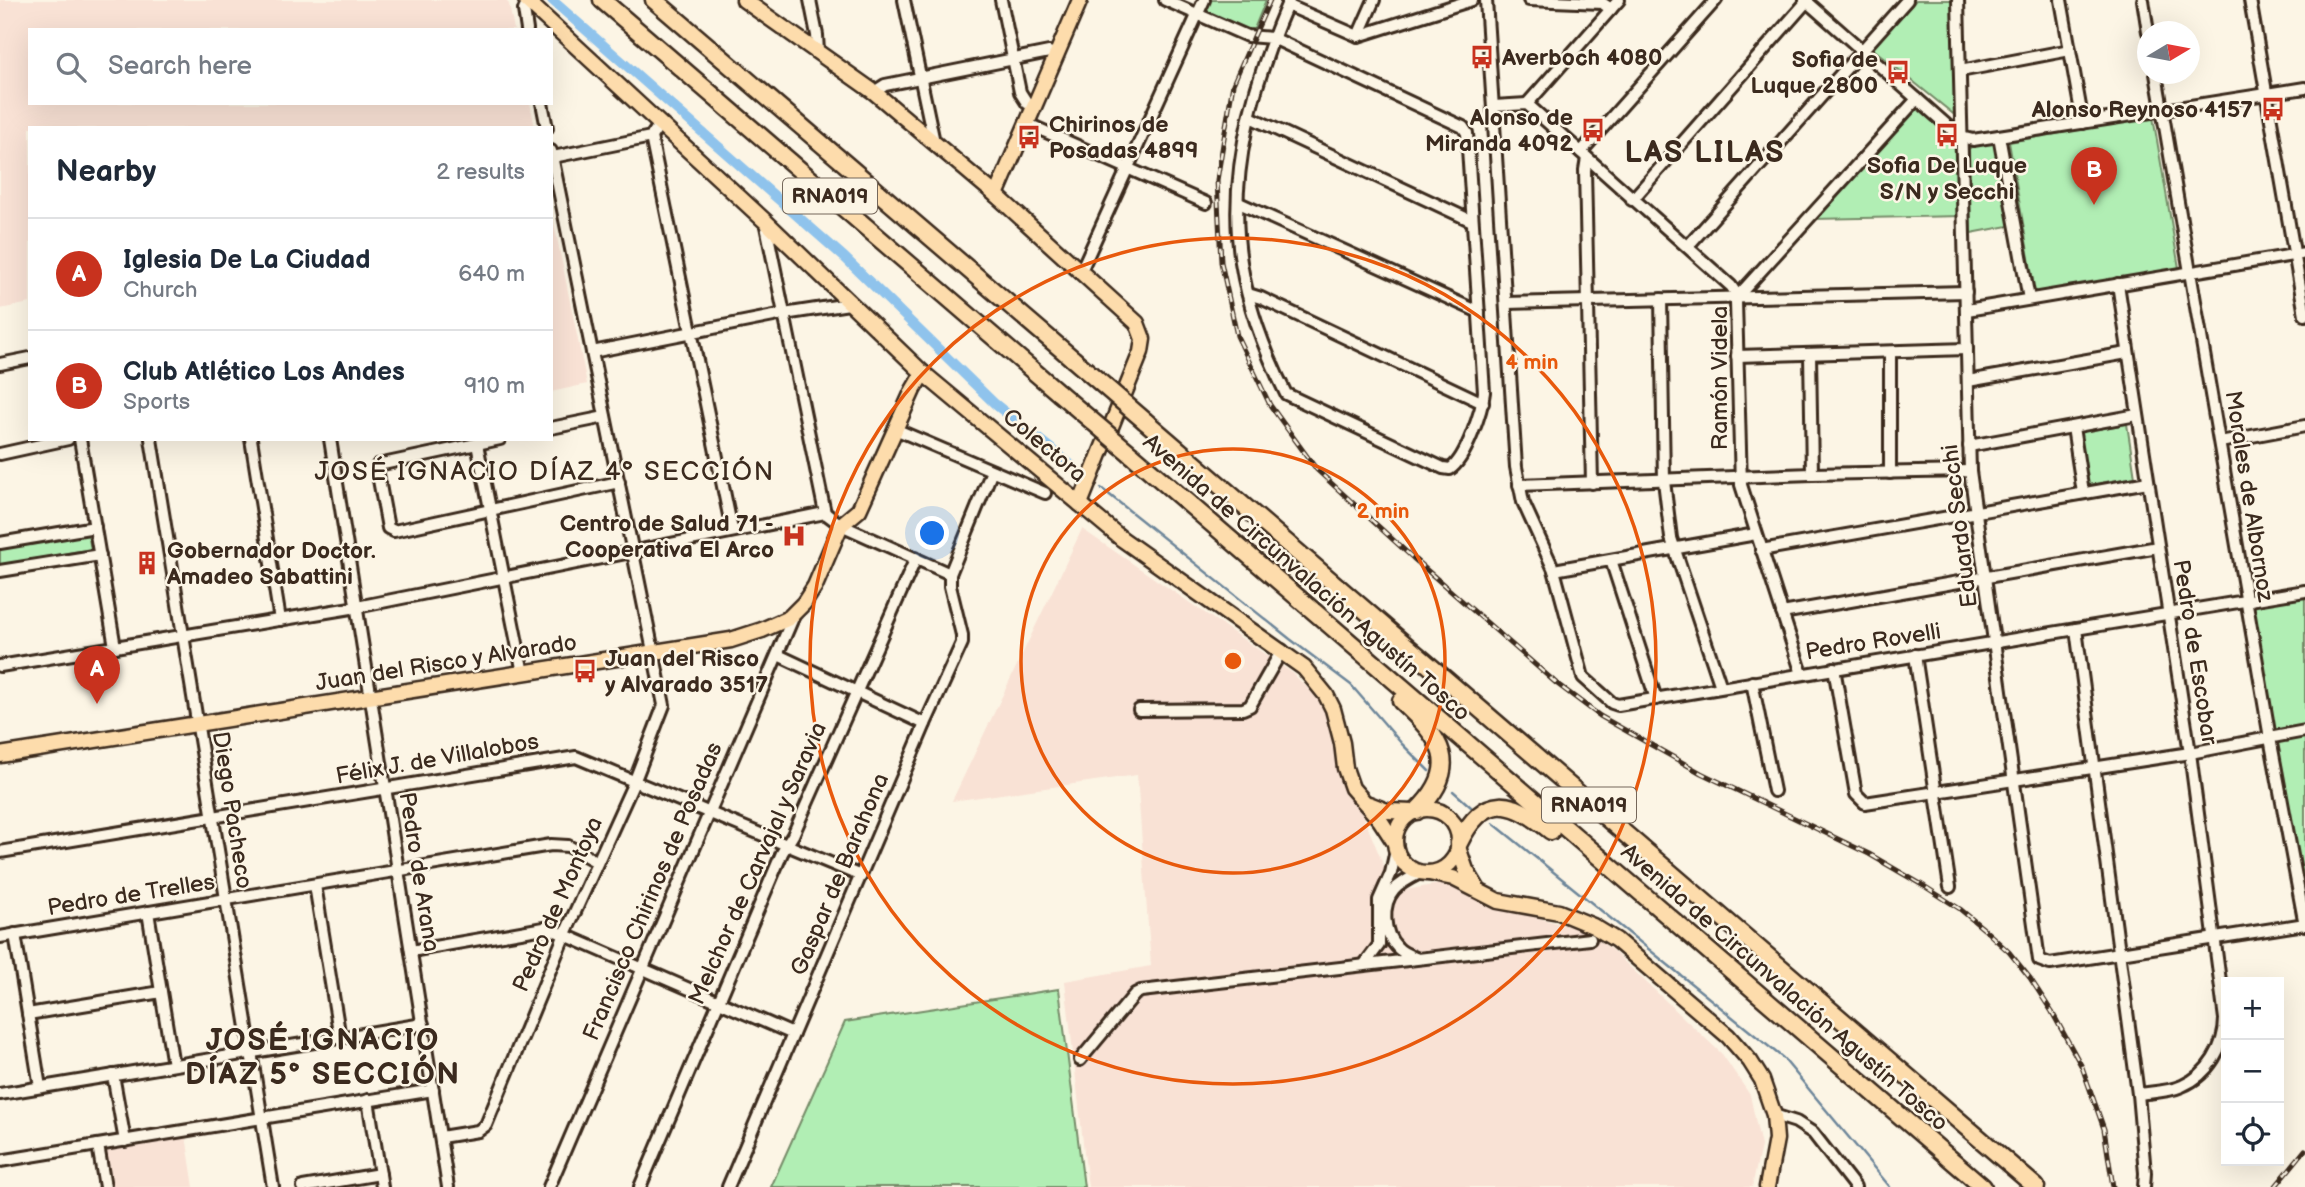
<!DOCTYPE html>
<meta charset="utf-8">
<style>
body{margin:0;font-family:"Balsamiq Sans",sans-serif;background:#f2f2f3;color:#1f2937}
.controls{position:absolute;right:21px;bottom:21px;display:grid;overflow:hidden;border-radius:0px;box-shadow:0 7px 28px #0002}
.controls button{width:63px;height:63px;display:grid;place-items:center;padding:0;border:0;border-bottom:2px solid #e0e1e3;background:#fff;color:#1f2937;font:35px sans-serif}
.compass{position:absolute;left:2137px;top:21px;width:63px;height:63px;border-radius:50%;background:#fff;box-shadow:0 7px 28px #0002;rotate:80deg}
.you{position:absolute;left:933px;top:534px;width:24px;height:24px;margin:-18px;border:5px solid #fff;border-radius:50%;background:#1a73e8;box-shadow:0 0 0 10px #1a73e833}
.badge{display:grid;place-items:center;width:46px;height:46px;border-radius:50%;background:#c8321e;color:#fff;font-size:23px;font-weight:700}
.pin{position:absolute;translate:-50% -58px;filter:drop-shadow(0 2px 4px #0008)}
.pin::after{content:'';position:absolute;top:37px;width:24px;height:21px;background:inherit;clip-path:polygon(0 0,100% 0,50% 100%)}
.list{margin:0;padding:0;list-style:none}
h2{display:flex;justify-content:space-between;align-items:center;height:91px;margin:0;padding:0 28px;font-size:30px}
h2 small{font-size:23px;font-weight:400;color:#747a83}
.list li{display:grid;grid-template-columns:46px 1fr auto;gap:21px;align-items:center;box-sizing:border-box;height:112px;padding:0 28px;border-top:2px solid #e0e1e3}
.list b{display:block;font-size:26px;white-space:nowrap}
.list p{margin:0;font-size:23px;white-space:nowrap;color:#747a83}
.list em{font-size:23px;font-style:normal;color:#747a83}
.icon{flex:none;width:38px;height:38px;fill:none;stroke:currentColor;stroke-width:2;stroke-linecap:round;stroke-linejoin:round}
.map{position:relative;flex:none;width:2305px;height:1187px;overflow:hidden}
.search{position:absolute;background:#fff;box-shadow:0 7px 28px #0002;left:28px;top:28px;width:525px;height:77px;display:flex;align-items:center;gap:18px;box-sizing:border-box;padding:0 24px;border-radius:0px;color:#747a83;font-size:26px}
.panel{position:absolute;background:#fff;box-shadow:0 7px 28px #0002;left:28px;top:126px;width:525px;height:315px;border-radius:0px}
.map>svg:first-child{display:block}
.built{fill:#f9e2d5}
.green{fill:#b1eeb4;stroke:#768c69;stroke-width:2}
.lines{fill:none;stroke-linecap:round;stroke-linejoin:round}
.stream{stroke:#6d869a;stroke-width:2.5}
.canal{stroke:#8fc3ec;stroke-width:10}
.minor-casing{stroke:#3b2a1e;stroke-width:16}
.major-casing{stroke:#3b2a1e;stroke-width:19}
.highway-casing{stroke:#3b2a1e;stroke-width:21}
.minor{stroke:#fcf5e5;stroke-width:10}
.major{stroke:#fddcac;stroke-width:14}
.highway{stroke:#fddcac;stroke-width:16}
.rail-casing{stroke:#3b2a1e;stroke-width:5}
.rail{stroke:#fcf5e5;stroke-width:2.5;stroke-dasharray:8;stroke-linecap:butt}
.highway-bridge-casing{stroke:#3b2a1e;stroke-width:21;stroke-linecap:butt}
.highway-bridge{stroke:#fddcac;stroke-width:16}
.ring{fill:none;stroke:#e8590c;stroke-width:3.5}
.labels{text-anchor:middle;stroke-width:5;stroke-linejoin:round;paint-order:stroke}
.shield{fill:#fcf5e5;stroke:#75675a;stroke-width:2}
.shield-label{font-size:21px;font-weight:bold;fill:#3b2a1e}
.poi-label{font-size:23px;font-weight:bold;fill:#3b2a1e;stroke:#fcf5e5;text-anchor:start}
.street-label{font-size:23px;fill:#3b2a1e;stroke:#fcf5e5}
.quarter-label{font-size:26px;letter-spacing:2px;fill:#3b2a1e;stroke:#fcf5e5}
.district-label{font-size:30px;font-weight:bold;letter-spacing:2px;fill:#3b2a1e;stroke:#fcf5e5}
.centre{fill:#e8590c;stroke:#fcf5e5;stroke-width:3.5}
.ring-label{font-size:21px;text-anchor:middle;font-weight:bold;fill:#e8590c;stroke:#fcf5e5;stroke-width:5;stroke-linejoin:round;paint-order:stroke}
</style>
<div class="map">
<svg width="2305" height="1187" viewBox="0 0 2305 1187">
<rect width="100%" height="100%" fill="#fcf5e5"/>
<filter id="ink" filterUnits="userSpaceOnUse"><feTurbulence type="fractalNoise" baseFrequency=".0143" numOctaves="2"/><feDisplacementMap in="SourceGraphic" scale="14" xChannelSelector="R" yChannelSelector="G"/><feConvolveMatrix kernelMatrix="1 2 1 2 8 2 1 2 1" color-interpolation-filters="sRGB"/></filter>
<g filter="url(#ink)">
<g class="built">
<polygon points="0,0 505,0 509,4 514,30 30,30 30,103 530,103 535,128 30,128 30,303 0,309"/>
<polygon points="551,209 587,384 551,392"/>
<polygon points="1082,529 1291,672 1326,706 1335,730 1338,774 1348,795 1362,813 1388,876 1406,890 1449,882 1486,904 1587,931 1612,950 1722,1054 1750,1095 1761,1146 1752,1187 1088,1187 1065,981 1151,966 1137,775 952,801"/>
<polygon points="186,1136 194,1187 111,1187 105,1149"/>
</g>
<g class="green">
<polygon points="1210,0 1266,0 1252,34 1206,13"/>
<polygon points="1916,0 1953,0 1957,117 1872,48"/>
<polygon points="1918,103 1960,141 1963,216 1813,219"/>
<polygon points="2153,117 2179,268 2035,293 2009,142"/>
<polygon points="1993,143 2000,147 2014,225 1971,233 1969,149 1973,145"/>
<polygon points="2127,424 2135,477 2088,485 2080,432"/>
<polygon points="88,534 91,549 0,565 0,548"/>
<polygon points="2305,594 2305,727 2274,734 2251,602"/>
<polygon points="2305,735 2305,911 2275,740"/>
<polygon points="1059,989 1084,1187 771,1187 845,1022"/>
</g>
<g class="lines">
<g class="stream">
<polyline points="1101,488 1290,639 1351,685 1402,744 1429,771"/>
<polyline points="1453,791 1471,807"/>
<polyline points="1493,823 1783,1058 1890,1187"/>
</g>
<polyline class="canal" points="552,0 844,257 995,404 1071,465"/>
<g class="minor-casing">
<g id="minor">
<polyline points="810,0 817,35 818,52"/>
<polyline points="904,0 934,142"/>
<polyline points="1001,0 1020,92 1027,103 1035,107"/>
<path d="M1165,0L1247,36L1273,38L1463,127L1467,133L1484,392C1482,410 1466,459 1450,469L1443,468L1286,394C1266,354 1248,307 1241,262C1227,174 1254,80 1289,0"/>
<polyline points="1486,0 1516,467 1523,502 1554,570 1583,677 1612,703 1618,705 2305,591"/>
<polyline points="1529,0 1602,3 1611,9"/>
<polyline points="1805,0 1950,128 1961,137 1973,140 2305,88"/>
<polyline points="1958,0 1970,471 2039,960 2050,964 2305,924"/>
<polyline points="2061,0 2083,123"/>
<polyline points="2143,0 2148,32"/>
<polyline points="2250,0 2305,315"/>
<polyline points="1287,5 1358,36 1472,0"/>
<polyline points="527,30 524,10 528,2"/>
<polyline points="1358,36 1374,0"/>
<polyline points="1960,71 2070,50"/>
<polyline points="2156,74 2270,738 2305,925"/>
<polyline points="874,92 885,85 1049,52 1057,54"/>
<polyline points="542,103 547,128"/>
<polyline points="1527,104 1619,0"/>
<polyline points="1494,106 1527,104 1731,286 1738,296"/>
<polyline points="1250,117 1472,221"/>
<polyline points="1028,124 1206,203"/>
<polyline points="659,125 651,137 732,530"/>
<polyline points="1999,136 2029,299"/>
<polyline points="1581,152 1716,0"/>
<polyline points="553,157 651,137"/>
<polyline points="1587,158 1585,170 1592,483"/>
<polyline points="1632,200 1808,0"/>
<polyline points="1239,203 1479,312"/>
<polyline points="765,221 825,513"/>
<polyline points="1688,246 1907,0"/>
<polyline points="1080,273 1204,0"/>
<path d="M2118,284L2190,753L2225,1019C2225,1047 2208,1075 2182,1086C2169,1092 2152,1092 2138,1094"/>
<polyline points="1248,294 1261,298 1483,403"/>
<polyline points="1661,299 1664,481 1671,538 1721,687"/>
<polyline points="1507,303 1966,292"/>
<polyline points="1967,310 2305,253"/>
<polyline points="592,352 784,314 849,304"/>
<polyline points="1810,354 1812,474"/>
<polyline points="1737,356 1967,349"/>
<polyline points="0,364 30,358"/>
<polyline points="1968,381 2127,353"/>
<polyline points="2073,427 2083,493"/>
<polyline points="551,428 605,417"/>
<polyline points="895,429 1045,493"/>
<polyline points="80,439 115,647"/>
<polyline points="151,439 273,1187"/>
<polyline points="251,439 280,620"/>
<polyline points="330,439 448,1187"/>
<polyline points="500,439 378,465 377,469 388,528 394,531 619,482"/>
<polyline points="2220,442 2305,426"/>
<polyline points="477,444 523,673"/>
<polyline points="1969,446 2137,415"/>
<polyline points="0,454 68,439"/>
<polyline points="1890,473 1890,352"/>
<polyline points="1519,485 1812,474 1970,471"/>
<polyline points="0,543 95,527"/>
<polyline points="1761,550 2148,482"/>
<polyline points="1611,560 1656,699"/>
<polyline points="1554,570 1756,534"/>
<polyline points="0,571 100,555"/>
<polyline points="1782,613 2158,547"/>
<polyline points="2076,629 2138,1094 2145,1173 2144,1187"/>
<polyline points="778,655 925,724"/>
<polyline points="1915,655 1950,887"/>
<polyline points="0,666 357,607 825,513 841,525 950,574"/>
<polyline points="1834,668 1856,794 1865,803 2190,753 2305,731"/>
<polyline points="1802,674 1741,485 1736,302 1738,296 1917,99"/>
<polyline points="1752,682 1774,791"/>
<polyline points="1139,710 1243,709 1250,706 1282,650"/>
<polyline points="0,852 576,757 861,876"/>
<polyline points="315,885 340,1038"/>
<polyline points="148,912 173,1065"/>
<polyline points="15,934 40,1087"/>
<polyline points="0,937 551,845 568,846 597,862"/>
<polyline points="411,951 544,928 551,929 793,1034"/>
<path d="M1416,958C1409,955 1402,953 1397,947C1383,933 1381,905 1394,890C1401,882 1412,877 1422,872"/>
<polyline points="1364,965 1379,945 1379,900 1391,873 1396,850"/>
<polyline points="28,1014 161,992"/>
<polyline points="1080,1060 1135,994 1141,991 1590,939"/>
<polyline points="113,1075 125,1141"/>
<polyline points="0,1094 423,1024"/>
<polyline points="368,1100 382,1187"/>
<polyline points="1774,1115 1796,1122 1813,1133 1855,1187"/>
<polyline points="441,1137 478,1131 486,1125 565,934 635,780 664,705 551,151"/>
<polyline points="98,1145 105,1187"/>
<polyline points="0,1161 433,1090"/>
<polyline points="303,1187 380,1174"/>
<polyline points="549,1187 795,613"/>
<polyline points="640,1187 782,853 793,835 916,558"/>
<polyline points="728,1187 925,724 962,643 962,635 950,586 950,574 992,471"/>
</g>
</g>
<g class="major-casing">
<g id="major">
<polyline points="526,0 765,221 923,373 1122,539 1304,668 1326,695 1333,709 1342,743 1345,768 1352,788 1380,820 1395,843"/>
<polyline points="744,0 874,92 996,195 1137,323 1143,339 1141,352 1080,504"/>
<polyline points="996,195 1080,0"/>
<polyline points="0,755 731,640 762,630 789,618 804,603 815,586 841,525 859,510 913,390 923,373"/>
<polyline points="1369,804 1387,811 1414,812"/>
<circle cx="1427" cy="841" r="32"/>
<polyline points="1458,847 1466,870 1477,888"/>
<polyline points="1429,873 1453,878 1498,901 1559,912 1593,926 1616,940 1728,1036 1750,1061 1762,1080 1774,1115 1776,1139 1767,1187"/>
</g>
</g>
<g class="highway-casing">
<g id="highway">
<polyline points="602,0 1059,393"/>
<polyline points="654,0 1073,359"/>
<polyline points="1145,421 2036,1187"/>
<polyline points="1131,454 1983,1187"/>
<path d="M1401,701C1441,738 1463,766 1417,811"/>
<path d="M1459,843C1484,792 1512,799 1551,831"/>
</g>
</g>
<use href="#minor" class="minor"/>
<use href="#major" class="major"/>
<use href="#highway" class="highway"/>
<g class="rail-casing">
<g id="rail">
<polyline points="1270,0 1233,84 1217,180 1221,262 1237,336 1270,405 1317,470 1413,558 1556,683 1600,716 1701,773 1869,854 1924,886 1960,909 1985,930 2009,952 2030,978 2052,1012 2082,1067 2104,1129 2113,1187"/>
<polyline points="2275,1187 2305,1150"/>
</g>
</g>
<use href="#rail" class="rail"/>
<g class="highway-bridge-casing">
<g id="highway-bridge">
<polyline points="1073,359 1145,421"/>
<polyline points="1059,393 1131,454"/>
</g>
</g>
<use href="#highway-bridge" class="highway-bridge"/>
</g>
</g>
<g class="ring">
<circle cx="1233" cy="661" r="212"/>
<circle cx="1233" cy="661" r="423"/>
</g>
<defs>
<g id="bus-bare" transform="scale(1.89)"><path d="M-5-6H5V4H4V6H2V4H-2V6H-4V4H-5ZM-3.5-4V0h7V-4ZM-3.5 1.2v1.5H-2V1.2ZM2 1.2v1.5H3.5V1.2Z" fill="#c8321e" stroke="#fcf5e5" stroke-width="2.5" paint-order="stroke"/></g>
<g id="hospital-bare" transform="scale(1.89)"><path d="M-5-5h3v3.5h4V-5h3V5h-3V1.5h-4V5h-3Z" fill="#c8321e" stroke="#fcf5e5" stroke-width="2.5" paint-order="stroke"/></g>
<g id="building-bare" transform="scale(1.89)"><path d="M-4-6H4V6H1V3H-1V6H-4ZM-2.5-4.3h1.7v1.8h-1.7ZM.8-4.3h1.7v1.8H.8ZM-2.5-1h1.7V.8h-1.7ZM.8-1h1.7V.8H.8Z" fill="#c8321e" stroke="#fcf5e5" stroke-width="2.5" paint-order="stroke"/></g>
</defs>
<g fill-rule="evenodd">
<use href="#bus-bare" x="1482" y="57"/>
<use href="#bus-bare" x="1898" y="72"/>
<use href="#bus-bare" x="2273" y="109"/>
<use href="#bus-bare" x="1593" y="130"/>
<use href="#bus-bare" x="1947" y="135"/>
<use href="#bus-bare" x="1029" y="137"/>
<use href="#hospital-bare" x="794" y="536"/>
<use href="#building-bare" x="147" y="563"/>
<use href="#bus-bare" x="585" y="671"/>
</g>
<g class="labels">
<g class="shield">
<rect x="783" y="178.5" width="94" height="35" rx="5"/>
<rect x="1542" y="787.5" width="94" height="35" rx="5"/>
</g>
<g class="shield-label">
<text x="830" y="203">RNA019</text>
<text x="1589" y="812">RNA019</text>
</g>
<g class="poi-label">
<text x="1502" y="65">Averboch 4080</text>
<text x="1878" y="67" text-anchor="end">Sofia de<tspan x="1878" dy="26">Luque 2800</tspan></text>
<text x="2253" y="117" text-anchor="end">Alonso Reynoso 4157</text>
<text x="1573" y="125" text-anchor="end">Alonso de<tspan x="1573" dy="26">Miranda 4092</tspan></text>
<text x="1049" y="132">Chirinos de<tspan x="1049" dy="26">Posadas 4899</tspan></text>
<text x="1947" y="173" text-anchor="middle">Sofia De Luque<tspan x="1947" dy="26">S/N y Secchi</tspan></text>
<text x="774" y="531" text-anchor="end">Centro de Salud 71 -<tspan x="774" dy="26">Cooperativa El Arco</tspan></text>
<text x="167" y="558">Gobernador Doctor.<tspan x="167" dy="26">Amadeo Sabattini</tspan></text>
<text x="605" y="666">Juan del Risco<tspan x="605" dy="26">y Alvarado 3517</tspan></text>
</g>
<g class="street-label">
<text transform="translate(1719 378) rotate(-90)" y="8">Ramón Videla</text>
<text transform="translate(1045 445) rotate(40)" y="8">Colectora</text>
<text transform="translate(2250 496) rotate(81)" y="8">Morales de Albornoz</text>
<text transform="translate(1959 526) rotate(-97)" y="8">Eduardo Secchi</text>
<text transform="translate(1307 577) rotate(41)" y="8">Avenida de Circunvalación Agustín Tosco</text>
<text transform="translate(1873 641) rotate(-9)" y="8">Pedro Rovelli</text>
<text transform="translate(2196 652) rotate(81)" y="8">Pedro de Escobar</text>
<text transform="translate(446 662) rotate(-9)" y="8">Juan del Risco y Alvarado</text>
<text transform="translate(437 758) rotate(-10)" y="8">Félix J. de Villalobos</text>
<text transform="translate(233 810) rotate(81)" y="8">Diego Pacheco</text>
<text transform="translate(757 863) rotate(-66)" y="8">Melchor de Carvajal y Saravia</text>
<text transform="translate(420 872) rotate(81)" y="8">Pedro de Arana</text>
<text transform="translate(839 874) rotate(-67)" y="8">Gaspar de Barahona</text>
<text transform="translate(652 891) rotate(-67)" y="8">Francisco Chirinos de Posadas</text>
<text transform="translate(131 894) rotate(-9)" y="8">Pedro de Trelles</text>
<text transform="translate(557 904) rotate(-66)" y="8">Pedro de Montoya</text>
<text transform="translate(1785 987) rotate(41)" y="8">Avenida de Circunvalación Agustín Tosco</text>
</g>
<g class="quarter-label">
<text x="545" y="480">JOSÉ IGNACIO DÍAZ 4° SECCIÓN</text>
</g>
<g class="district-label">
<text x="1705" y="162">LAS LILAS</text>
<text x="323" y="1050">JOSÉ IGNACIO<tspan x="323" dy="34">DÍAZ 5° SECCIÓN</tspan></text>
</g>
</g>
<circle cx="1233" cy="661" r="10" class="centre"/>
<g class="ring-label">
<text x="1532" y="369">4 min</text>
<text x="1383" y="518">2 min</text>
</g>
</svg>
<div class="controls">
<button>+</button>
<button>−</button>
<button><svg class="icon" aria-label="locate" viewBox="0 0 24 24"><circle cx="12" cy="12" r="6"/><path d="M12 2v4M12 18v4M2 12h4M18 12h4"/></svg></button>
</div>
<svg class="compass" viewBox="-18 -18 36 36"><path d="M0-13l5 13h-10z" fill="#e53935"/><path d="M0 13l5-13h-10z" fill="#747a83"/></svg>
<div class="you"></div>
<div class="pin badge" style="left:97px;top:704px">A</div>
<div class="pin badge" style="left:2094px;top:205px">B</div>
<div class="search"><svg class="icon" aria-label="search" viewBox="0 0 24 24"><circle cx="10" cy="10" r="6"/><path d="M15 15l6 6"/></svg>Search here</div>
<section class="panel">
<h2>Nearby<small>2 results</small></h2>
<ul class="list">
<li><span class="badge">A</span><div><b>Iglesia De La Ciudad</b><p>Church</p></div><em>640 m</em></li>
<li><span class="badge">B</span><div><b>Club Atlético Los Andes</b><p>Sports</p></div><em>910 m</em></li>
</ul>
</section>
</div>
